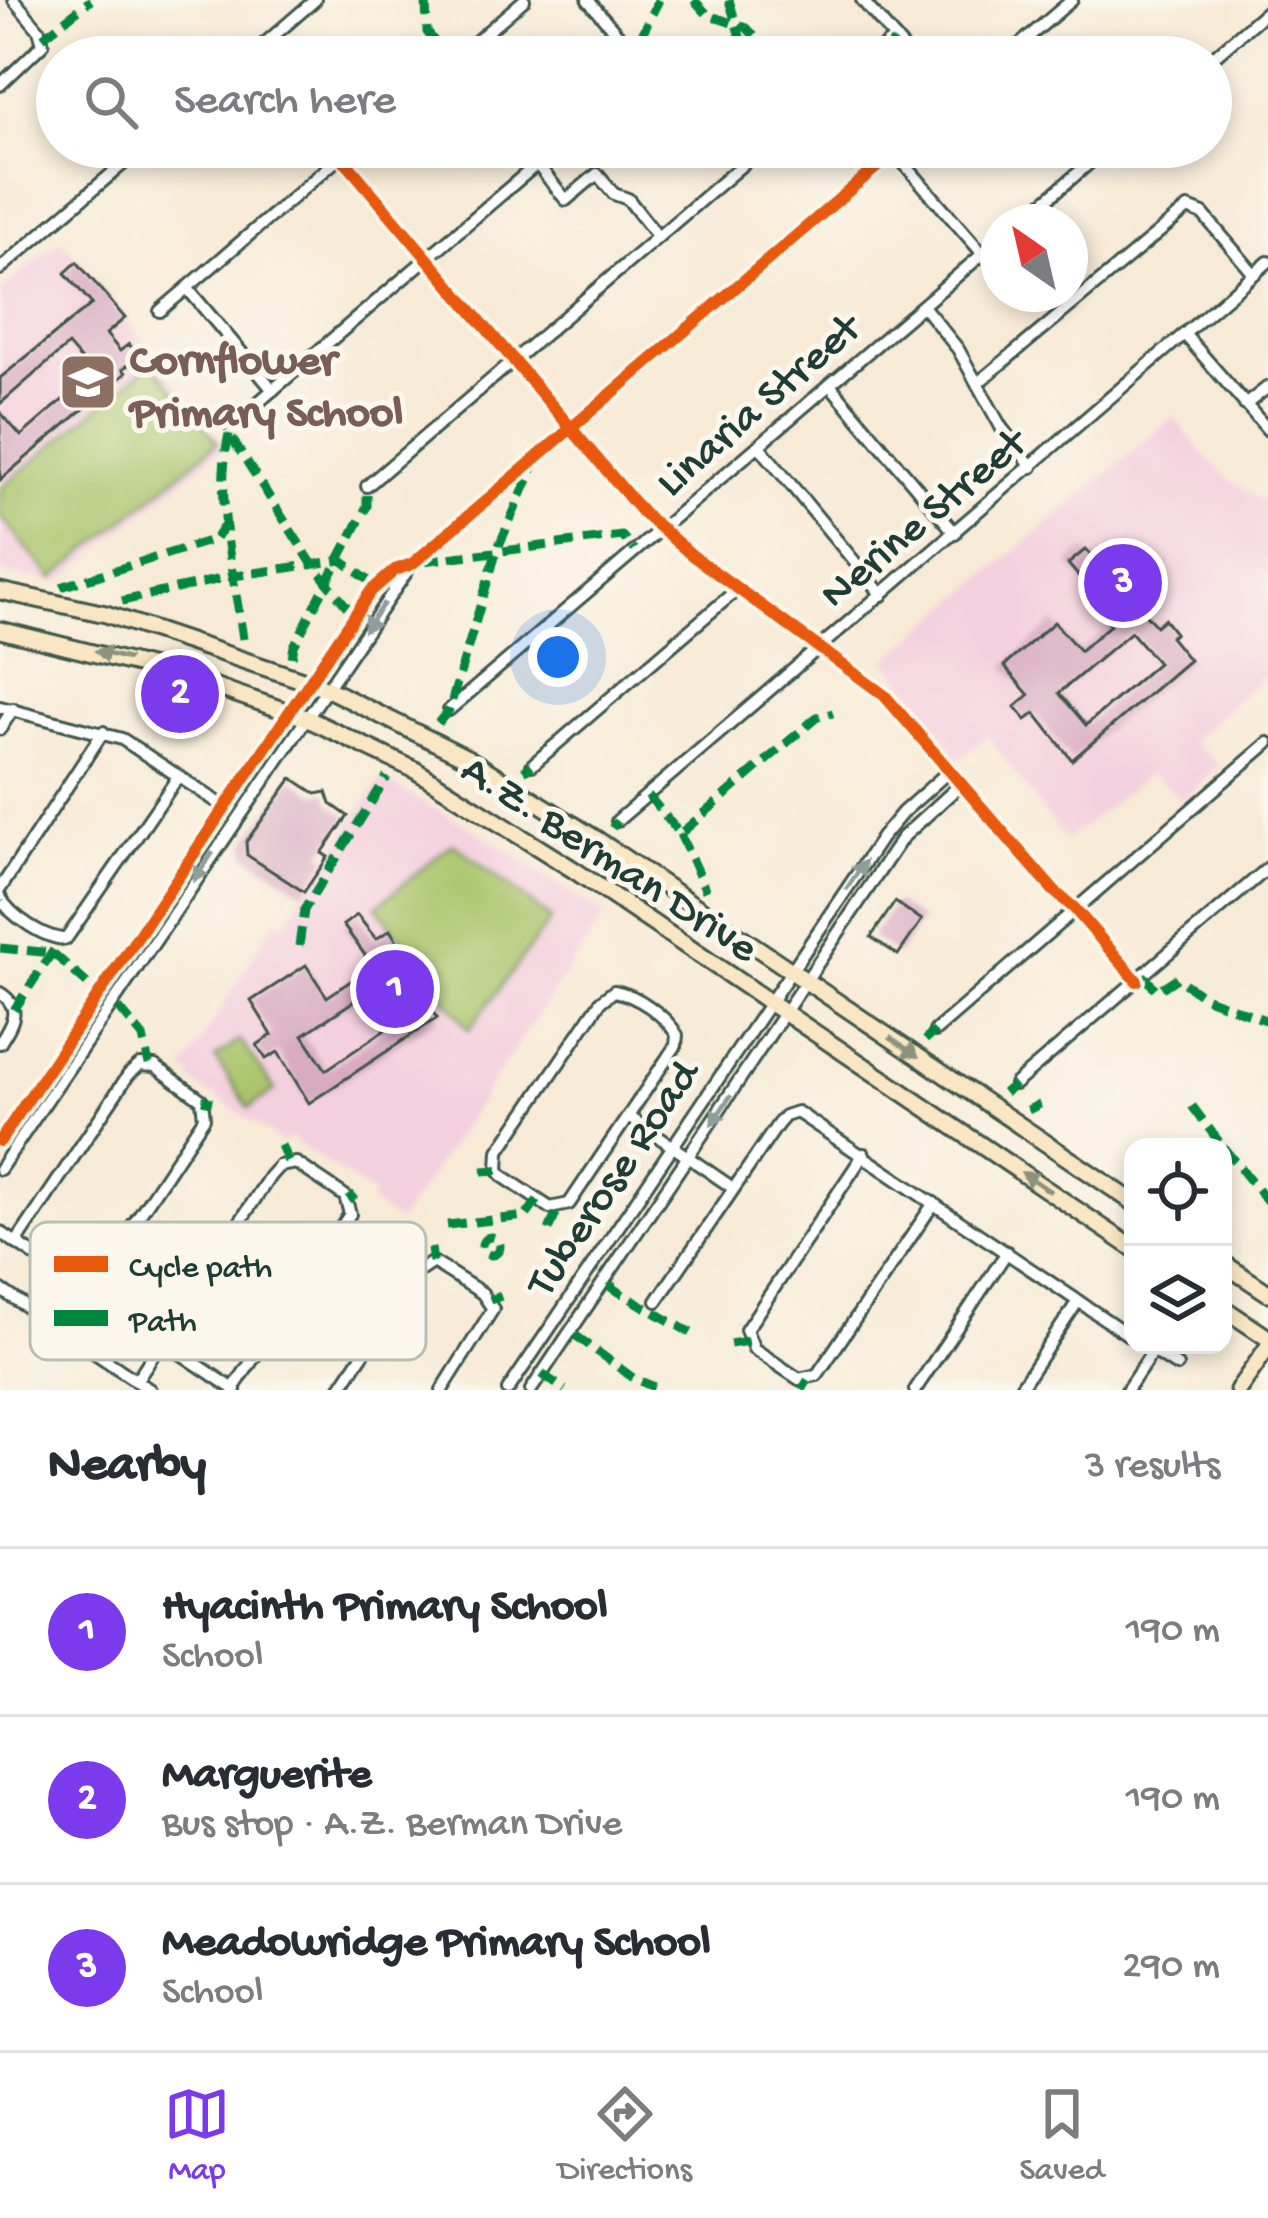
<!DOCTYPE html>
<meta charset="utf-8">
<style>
body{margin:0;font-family:"Gochi Hand",sans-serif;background:#f7f7f7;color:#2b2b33}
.controls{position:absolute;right:36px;bottom:36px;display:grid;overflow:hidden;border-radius:24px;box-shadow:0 6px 18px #0003}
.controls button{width:108px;height:108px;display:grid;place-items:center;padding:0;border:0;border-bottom:3px solid #e1e1e2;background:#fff;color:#2b2b33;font:60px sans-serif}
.compass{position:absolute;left:980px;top:204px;width:108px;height:108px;border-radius:50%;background:#fff;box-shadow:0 6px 18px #0003;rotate:326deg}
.you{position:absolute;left:558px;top:657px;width:42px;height:42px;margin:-30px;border:9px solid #fff;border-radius:50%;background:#1a73e8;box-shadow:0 0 0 18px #1a73e833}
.badge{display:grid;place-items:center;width:78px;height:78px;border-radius:50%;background:#7c3aed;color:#fff;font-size:39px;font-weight:700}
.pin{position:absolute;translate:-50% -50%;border:6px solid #fff;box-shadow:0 3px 12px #0006}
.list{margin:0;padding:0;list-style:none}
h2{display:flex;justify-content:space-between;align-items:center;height:156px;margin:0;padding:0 48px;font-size:51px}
h2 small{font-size:39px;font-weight:400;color:#7c7c81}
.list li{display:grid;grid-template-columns:78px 1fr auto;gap:36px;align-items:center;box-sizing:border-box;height:168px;padding:0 48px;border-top:3px solid #e1e1e2}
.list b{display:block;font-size:45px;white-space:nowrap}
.list p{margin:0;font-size:39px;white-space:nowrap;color:#7c7c81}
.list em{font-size:39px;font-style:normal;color:#7c7c81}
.icon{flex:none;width:66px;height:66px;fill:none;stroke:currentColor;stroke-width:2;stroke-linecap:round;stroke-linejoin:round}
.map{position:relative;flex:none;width:1268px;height:1390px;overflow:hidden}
.search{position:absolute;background:#fff;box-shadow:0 6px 18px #0003;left:36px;right:36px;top:36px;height:132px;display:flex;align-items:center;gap:30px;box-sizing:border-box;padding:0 42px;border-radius:66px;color:#7c7c81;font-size:45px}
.sheet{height:660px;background:#fff}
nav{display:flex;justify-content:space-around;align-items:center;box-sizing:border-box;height:168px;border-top:3px solid #e1e1e2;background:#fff;font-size:33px;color:#7c7c81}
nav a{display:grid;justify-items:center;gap:6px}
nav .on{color:#7c3aed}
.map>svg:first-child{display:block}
.built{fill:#f4cfde}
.green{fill:#a9c46a;stroke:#64804f;stroke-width:3}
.building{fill:#d8abc3;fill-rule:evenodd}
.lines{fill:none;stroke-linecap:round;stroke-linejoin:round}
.street-casing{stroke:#3f574c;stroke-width:16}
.secondary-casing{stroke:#3f574c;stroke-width:21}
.street{stroke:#fff;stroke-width:10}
.secondary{stroke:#f9e7c3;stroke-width:15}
.quiet{stroke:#00873e;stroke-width:9;stroke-dasharray:18 9;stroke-linecap:butt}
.cycleway-casing{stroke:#fbf7ec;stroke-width:20}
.cycleway{stroke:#e8590c;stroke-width:12}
.oneway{fill:#8f9e9a}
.oneway2{fill:#8c927c}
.labels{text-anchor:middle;stroke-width:10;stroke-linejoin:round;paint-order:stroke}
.education-label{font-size:45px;font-weight:bold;fill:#785e54;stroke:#fbf7ec;text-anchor:start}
.street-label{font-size:45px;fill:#1f3d34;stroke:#fbf7ec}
.key{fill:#fbf7ec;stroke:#b9bfb5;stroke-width:3}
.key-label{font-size:33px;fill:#1f3d34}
</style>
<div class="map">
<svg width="1268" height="1390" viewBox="0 0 1268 1390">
<rect width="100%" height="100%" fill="#fbf7ec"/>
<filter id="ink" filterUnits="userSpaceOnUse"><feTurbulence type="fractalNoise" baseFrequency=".00833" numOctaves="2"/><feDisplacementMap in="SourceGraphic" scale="24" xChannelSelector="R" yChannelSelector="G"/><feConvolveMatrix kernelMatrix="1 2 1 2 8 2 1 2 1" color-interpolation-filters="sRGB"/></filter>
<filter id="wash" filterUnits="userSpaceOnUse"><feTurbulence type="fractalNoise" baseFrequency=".004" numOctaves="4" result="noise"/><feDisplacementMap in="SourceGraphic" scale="48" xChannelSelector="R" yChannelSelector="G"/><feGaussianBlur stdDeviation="2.7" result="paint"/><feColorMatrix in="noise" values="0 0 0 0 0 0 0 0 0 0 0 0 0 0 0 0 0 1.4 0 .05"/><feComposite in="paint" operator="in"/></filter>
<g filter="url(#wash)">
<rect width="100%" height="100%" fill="#f7ead6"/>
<g class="built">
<polygon points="62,239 225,446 61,582 0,573 0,292"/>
<polygon points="1174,417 1200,451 1230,480 1268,504 1268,672 1192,740 1220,766 1182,800 1150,773 1065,841 987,735 959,760 899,674 885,661"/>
<polygon points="381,779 495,842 605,915 398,1222 370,1202 374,1194 288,1137 283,1143 219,1099 216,1093 213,1096 191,1081 193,1076 184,1071 275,920 284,924"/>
</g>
<g class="green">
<polygon points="152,363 218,442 53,579 0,516 0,489"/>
<polygon points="453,843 551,919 469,1030 377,906"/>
<polygon points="240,1040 275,1090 249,1108 215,1058"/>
</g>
<g id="blocks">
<g class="building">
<polygon points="77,262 125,318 106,334 120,351 129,344 139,356 123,369 126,373 0,480 0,412 21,436 93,374 68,345 0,404 0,378 92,304 65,273"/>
<path d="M1086,549L1156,626L1164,619L1175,633L1170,637L1189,660L1072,760L1035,713L1026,720L1015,707L1029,695L1004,666L1054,622L1080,651L1110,625L1088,599L1094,594L1068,564ZM1131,632L1158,663L1086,725L1059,693Z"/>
<polygon points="292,778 316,794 327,792 331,804 348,816 322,853 328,857 304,892 247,855 246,842"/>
<polygon points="895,902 922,920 898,955 871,937"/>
<path d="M357,915L376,939L390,930L398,943L387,950L407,981L416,975L426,990L420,993L437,1018L309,1103L278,1052L266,1059L257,1045L272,1035L251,1001L306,965L327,997L373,966L343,925ZM372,989L395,1023L326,1070L303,1035Z"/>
</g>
</g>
</g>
<g filter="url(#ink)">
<use href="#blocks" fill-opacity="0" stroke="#3f574c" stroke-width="3"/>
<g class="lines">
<g class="street-casing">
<g id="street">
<polyline points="588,0 637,57"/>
<polyline points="862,0 911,57"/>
<polyline points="249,57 315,0"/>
<polyline points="458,57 524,0"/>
<polyline points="871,57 895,38"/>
<polyline points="1005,57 1072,0"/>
<polyline points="1211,59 1268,10"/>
<polyline points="0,85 43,44 39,30 14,0"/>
<polyline points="333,147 642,512 693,556 884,695 1054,891 1074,908 1137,981"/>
<polyline points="523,147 566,200 597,174 614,194 628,199 658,237"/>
<polyline points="894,152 983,254"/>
<polyline points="1021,222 1108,147"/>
<polyline points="0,269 143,147"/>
<polyline points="187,288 273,390"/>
<polyline points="923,306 958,349 1001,427 1032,467"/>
<polyline points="160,311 352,147"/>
<polyline points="1185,335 1268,430"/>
<polyline points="978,383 1188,208 1203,214 1254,274"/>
<polyline points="830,385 955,533"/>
<polyline points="1245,405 1268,387"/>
<polyline points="240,418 557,147"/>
<polyline points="759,446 882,595"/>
<polyline points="367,486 763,147"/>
<polyline points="0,707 122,739 225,807"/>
<polyline points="449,710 998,241"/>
<polyline points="0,729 13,709"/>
<polyline points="532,765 739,588"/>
<polyline points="617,821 1268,262"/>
<polyline points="0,889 103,732"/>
<path d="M0,897C10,916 45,939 66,939L178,777"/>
<path d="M614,991C637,995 665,1015 677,1035L676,1045L569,1204L550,1208L504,1177L498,1170L499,1151L601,1001Z"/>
<path d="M0,993C23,1007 12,1024 0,1043"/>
<polyline points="935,1031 1268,743"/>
<polyline points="1015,1084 1268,868"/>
<polyline points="628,1116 733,1188"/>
<polyline points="0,1141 371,591 395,570 412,564 900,147"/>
<polyline points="864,1154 746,1330 754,1349 799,1379 817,1375 934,1203"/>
<polyline points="0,1169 412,564"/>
<polyline points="0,1232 235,1390"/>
<polyline points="16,1243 129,1074 140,1065 155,1066 202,1100 204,1118 88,1292"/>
<polyline points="0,1289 150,1390"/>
<polyline points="657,1301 778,1124 785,1116 797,1112 1133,1338"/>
<polyline points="1144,1345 1177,1366"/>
<polyline points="136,1381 270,1176 279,1166 296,1163 345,1196 350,1214 233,1389"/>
<polyline points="339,1390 418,1272 433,1262 482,1293 493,1309 442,1390"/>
<polyline points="508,1390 882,837 903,812 949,771"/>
<polyline points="531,1390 902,838 961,784"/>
<polyline points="915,1390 1007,1252"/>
<polyline points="1019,1390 1078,1301"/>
<polyline points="1127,1390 1153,1351"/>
</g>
</g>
<g class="secondary-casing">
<g id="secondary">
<polyline points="0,591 106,614 326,688 469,759 596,839 1133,1202"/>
<polyline points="0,630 181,675 306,718 415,770 574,870 1133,1248"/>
<polyline points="1223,1263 1268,1293"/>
<polyline points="1223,1308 1268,1338"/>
<polyline points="1238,1390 1268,1347"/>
</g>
</g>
<use href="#street" class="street"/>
<use href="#secondary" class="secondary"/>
<g class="quiet">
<polyline points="426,0 427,32 447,57"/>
<polyline points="694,0 708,15 747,28 774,57"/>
<polyline points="729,0 746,57"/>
<polyline points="43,37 91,0"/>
<polyline points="640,38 659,0"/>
<polyline points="628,47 640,38 659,57"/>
<polyline points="886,57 895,38"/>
<polyline points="240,418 228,428 229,434 311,562 347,607"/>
<path d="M229,434C214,500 234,573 243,639"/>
<polyline points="423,561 622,536 634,550"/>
<polyline points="61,587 215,539 226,523"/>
<polyline points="122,601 234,576 341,560 368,580"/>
<polyline points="292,657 294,646 367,506 367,486"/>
<polyline points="438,723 449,710 497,550 534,466"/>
<polyline points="524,771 532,765"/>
<polyline points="648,795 680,834 817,717 833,713"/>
<polyline points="612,828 617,821"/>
<polyline points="680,834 706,891"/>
<polyline points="0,901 0,900"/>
<polyline points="299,946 304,910 387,777"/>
<polyline points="0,948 53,953 93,989"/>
<polyline points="1143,975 1157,991 1177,978 1204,997 1268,1021"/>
<polyline points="119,1008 143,1037 149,1064"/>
<polyline points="14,1010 57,945"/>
<polyline points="925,1040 935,1031"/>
<polyline points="1004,1093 1015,1084"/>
<polyline points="202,1100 212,1102"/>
<polyline points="1192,1106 1223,1147"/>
<polyline points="1028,1110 1040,1104"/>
<polyline points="281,1145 288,1162"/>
<polyline points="1223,1147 1268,1202"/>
<polyline points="482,1171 498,1170"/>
<polyline points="348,1200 355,1194"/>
<polyline points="447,1225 526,1216 538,1200"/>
<polyline points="549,1230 558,1209"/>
<circle cx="491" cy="1246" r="9"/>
<polyline points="431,1248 433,1262"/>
<polyline points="611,1283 612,1288 691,1333"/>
<polyline points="490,1300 501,1296"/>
<polyline points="575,1335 633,1378 654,1387"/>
<polyline points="730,1344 748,1341"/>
<polyline points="542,1374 565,1390"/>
<polyline points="802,1390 808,1380"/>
</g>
<g class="cycleway-casing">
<g id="cycleway">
<polyline points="333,147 642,512 693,556 884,695 1054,891 1074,908 1137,981"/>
<polyline points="0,1141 371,591 395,570 412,564 900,147"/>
</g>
</g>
<use href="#cycleway" class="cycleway"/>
</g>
<defs><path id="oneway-solid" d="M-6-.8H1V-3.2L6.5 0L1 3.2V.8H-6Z" transform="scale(3)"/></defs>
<g class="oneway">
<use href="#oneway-solid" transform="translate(374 617) rotate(125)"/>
<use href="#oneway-solid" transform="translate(203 867) rotate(124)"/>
<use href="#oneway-solid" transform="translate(856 875) rotate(-56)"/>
<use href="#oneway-solid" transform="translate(721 1110) rotate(124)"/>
</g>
<g class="oneway2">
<use href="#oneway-solid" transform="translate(112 655) rotate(-166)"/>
<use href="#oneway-solid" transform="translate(904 1047) rotate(34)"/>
<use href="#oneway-solid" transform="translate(1036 1182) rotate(-146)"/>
</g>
</g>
<defs>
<g id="school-square" transform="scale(3)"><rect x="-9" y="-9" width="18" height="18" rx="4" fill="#8d6e63" stroke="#fbf7ec"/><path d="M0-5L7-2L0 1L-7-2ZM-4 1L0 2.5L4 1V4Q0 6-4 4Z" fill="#fff"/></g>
</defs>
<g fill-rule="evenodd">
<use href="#school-square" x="88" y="382"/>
</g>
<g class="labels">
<g class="education-label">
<text x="130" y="372">Cornflower<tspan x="130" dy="52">Primary School</tspan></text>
</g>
<g class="street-label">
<text transform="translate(755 402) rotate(-41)" y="16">Linaria Street</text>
<text transform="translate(920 515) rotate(-40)" y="16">Nerine Street</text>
<text transform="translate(612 855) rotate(33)" y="16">A.Z. Berman Drive</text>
<text transform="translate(609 1176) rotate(-56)" y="16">Tuberose Road</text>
</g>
</g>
<rect x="30" y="1222" width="396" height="138" rx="18" class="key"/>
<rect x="54" y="1256" width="54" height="16" fill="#e8590c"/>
<rect x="54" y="1310" width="54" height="16" fill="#00873e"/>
<g class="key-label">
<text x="129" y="1276">Cycle path</text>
<text x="129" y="1330">Path</text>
</g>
</svg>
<div class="controls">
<button><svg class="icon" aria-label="locate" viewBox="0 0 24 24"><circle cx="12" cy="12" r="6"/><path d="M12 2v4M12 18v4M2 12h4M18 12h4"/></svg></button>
<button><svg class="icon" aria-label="layers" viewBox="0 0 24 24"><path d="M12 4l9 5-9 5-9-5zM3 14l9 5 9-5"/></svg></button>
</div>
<svg class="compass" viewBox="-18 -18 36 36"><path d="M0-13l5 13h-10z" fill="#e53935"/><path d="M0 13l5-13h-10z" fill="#7c7c81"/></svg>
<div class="you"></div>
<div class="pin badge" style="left:395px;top:989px">1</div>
<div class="pin badge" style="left:180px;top:694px">2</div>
<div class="pin badge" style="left:1123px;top:583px">3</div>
<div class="search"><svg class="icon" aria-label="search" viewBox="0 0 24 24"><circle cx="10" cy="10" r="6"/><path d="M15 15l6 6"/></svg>Search here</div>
</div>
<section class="sheet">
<h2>Nearby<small>3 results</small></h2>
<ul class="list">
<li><span class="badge">1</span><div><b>Hyacinth Primary School</b><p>School</p></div><em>190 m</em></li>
<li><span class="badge">2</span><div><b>Marguerite</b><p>Bus stop · A.Z. Berman Drive</p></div><em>190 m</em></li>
<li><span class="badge">3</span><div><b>Meadowridge Primary School</b><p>School</p></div><em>290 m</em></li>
</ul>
</section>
<nav>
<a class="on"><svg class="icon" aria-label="map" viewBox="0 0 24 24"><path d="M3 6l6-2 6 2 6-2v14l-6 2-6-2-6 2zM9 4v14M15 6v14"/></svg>Map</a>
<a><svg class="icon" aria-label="directions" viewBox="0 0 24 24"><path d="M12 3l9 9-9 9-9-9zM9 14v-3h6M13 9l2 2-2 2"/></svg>Directions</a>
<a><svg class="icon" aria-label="saved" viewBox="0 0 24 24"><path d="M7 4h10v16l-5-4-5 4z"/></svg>Saved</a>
</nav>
